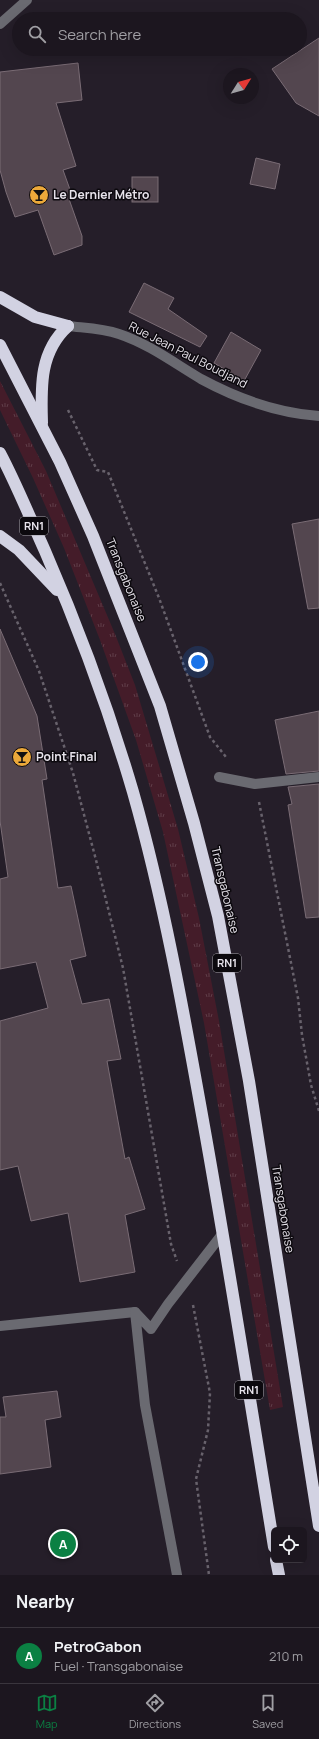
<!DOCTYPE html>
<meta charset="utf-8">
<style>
body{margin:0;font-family:Manrope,sans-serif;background:#29232c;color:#f1f3f6}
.controls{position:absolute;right:12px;bottom:12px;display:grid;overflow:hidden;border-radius:6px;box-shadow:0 4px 16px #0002}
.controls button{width:36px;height:36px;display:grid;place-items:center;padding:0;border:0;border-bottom:1px solid #3a353d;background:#1c161f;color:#f1f3f6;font:20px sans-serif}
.compass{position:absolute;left:223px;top:68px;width:36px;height:36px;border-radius:50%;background:#1c161f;box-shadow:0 4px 16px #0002;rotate:53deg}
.you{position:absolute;left:198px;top:662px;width:14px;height:14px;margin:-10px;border:3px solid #fff;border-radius:50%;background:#1a73e8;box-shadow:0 0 0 6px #1a73e833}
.badge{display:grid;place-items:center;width:26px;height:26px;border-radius:50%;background:#0b8043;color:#fff;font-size:13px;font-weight:700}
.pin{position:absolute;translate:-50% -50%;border:2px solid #fff;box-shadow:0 1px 4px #0006}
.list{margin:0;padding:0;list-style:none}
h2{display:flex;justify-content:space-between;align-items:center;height:52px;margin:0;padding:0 16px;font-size:17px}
h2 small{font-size:13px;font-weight:400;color:#a09fa4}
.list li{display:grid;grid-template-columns:26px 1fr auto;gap:12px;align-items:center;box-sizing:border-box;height:56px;padding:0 16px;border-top:1px solid #3a353d}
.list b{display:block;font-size:15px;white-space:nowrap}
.list p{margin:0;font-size:13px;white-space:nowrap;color:#a09fa4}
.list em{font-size:13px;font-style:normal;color:#a09fa4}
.icon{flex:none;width:22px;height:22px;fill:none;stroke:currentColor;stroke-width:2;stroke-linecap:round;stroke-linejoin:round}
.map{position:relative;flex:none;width:319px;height:1575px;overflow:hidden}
.search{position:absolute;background:#1c161f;box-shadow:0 4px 16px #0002;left:12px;right:12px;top:12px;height:44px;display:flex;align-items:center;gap:10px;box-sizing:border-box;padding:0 14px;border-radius:22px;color:#a09fa4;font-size:15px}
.sheet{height:108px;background:#1c161f}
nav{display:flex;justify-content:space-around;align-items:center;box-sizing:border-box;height:56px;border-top:1px solid #3a353d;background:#1c161f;font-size:11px;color:#a09fa4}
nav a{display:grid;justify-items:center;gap:2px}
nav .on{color:#0b8043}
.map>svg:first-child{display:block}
.grass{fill:url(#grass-tufts)}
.building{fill:#53464f;stroke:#7a6c75}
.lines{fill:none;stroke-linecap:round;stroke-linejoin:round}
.path{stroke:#68626c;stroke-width:2.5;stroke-dasharray:3 3;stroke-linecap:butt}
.minor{stroke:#6a6a71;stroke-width:10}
.highway{stroke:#d2d2e2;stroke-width:12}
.labels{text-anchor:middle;stroke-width:3;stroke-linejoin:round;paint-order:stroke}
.shield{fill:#0c090e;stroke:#a5a2a9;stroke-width:1}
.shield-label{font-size:11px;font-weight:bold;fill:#e7e3eb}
.poi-label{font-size:12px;font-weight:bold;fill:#e7e3eb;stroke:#0c090e;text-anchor:start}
.street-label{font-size:12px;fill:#e7e3eb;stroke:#0c090e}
</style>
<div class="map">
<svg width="319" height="1575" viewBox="0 0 319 1575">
<defs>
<pattern id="grass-tufts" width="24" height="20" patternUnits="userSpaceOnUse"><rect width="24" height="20" fill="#441c29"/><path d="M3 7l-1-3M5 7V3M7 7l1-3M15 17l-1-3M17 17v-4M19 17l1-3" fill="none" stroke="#5f3d48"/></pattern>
</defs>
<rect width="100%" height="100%" fill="#251e29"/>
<polygon class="grass" points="0,381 46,471 115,634 135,685 178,829 199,918 219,1021 283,1407 270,1410 204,1023 163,832 136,740 100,640 64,548 33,478 0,410"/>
<g class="building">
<polygon points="319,38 319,116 296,103 272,69"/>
<polygon points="78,63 82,100 56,103 76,166 63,170 73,198 69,199 82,236 82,245 54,255 38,210 15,217 6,192 0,170 0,72"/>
<polygon points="256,158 280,164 275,189 250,184"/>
<rect x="132" y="177" width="26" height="25"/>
<polygon points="144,283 174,298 168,309 207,336 200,347 129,312"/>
<polygon points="231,332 261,350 244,381 214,363"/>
<polygon points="319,519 319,608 308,609 292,524"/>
<polygon points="0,629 37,716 47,779 42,780 58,888 71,886 86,956 70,960 82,1004 109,999 121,1059 107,1061 125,1159 129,1157 145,1209 125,1215 135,1272 80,1282 68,1213 31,1221 18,1166 0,1170 0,1021 48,1008 36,962 0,969 0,879 8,877 0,821"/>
<polygon points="319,711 319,771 286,774 275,720"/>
<polygon points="319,784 319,917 306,918 288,805 292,804 288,787"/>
<polygon points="57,1391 61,1417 45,1420 51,1467 0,1474 0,1417 6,1417 3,1397"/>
</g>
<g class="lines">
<g class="path">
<polyline points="68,410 97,470 108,472 159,598 210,737 226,757"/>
<polyline points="0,583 39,671 73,773 96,860 123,968 171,1244 177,1261"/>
<polyline points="259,802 298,998 302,1035 311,1085 319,1111"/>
<polyline points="193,1305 210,1393 208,1430 196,1479 209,1575"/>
</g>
<g class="minor">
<polyline points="0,24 27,0"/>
<path d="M68,326C85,328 102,328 119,334C149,344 174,363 201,379C238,399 277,413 319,416"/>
<polyline points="219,777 255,784 319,777"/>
<polyline points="0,1326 135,1312"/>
<polyline points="177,1575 145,1405 135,1312 151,1329 168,1304 223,1233"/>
</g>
<g class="highway">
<polyline points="0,297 35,317 68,326"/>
<polyline points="0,345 60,462 93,536 160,706 194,823 218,916 249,1081 319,1526"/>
<path d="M42,423C41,388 39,352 68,326"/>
<path d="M0,453C17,485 30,518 45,551C79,629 109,710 133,792C164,901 184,1014 204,1126C229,1266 251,1406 274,1547"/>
<polyline points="0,536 19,550 57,590"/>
<polyline points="276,1560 279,1575"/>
</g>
</g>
<defs>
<g id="bar-disc" transform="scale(1)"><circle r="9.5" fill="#eca93a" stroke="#0c090e"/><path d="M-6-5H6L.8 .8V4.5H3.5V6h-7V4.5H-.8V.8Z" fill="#111"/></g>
</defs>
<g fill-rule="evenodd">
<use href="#bar-disc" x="39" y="195"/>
<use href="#bar-disc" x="22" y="757"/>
</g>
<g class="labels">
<g class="shield">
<rect x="20" y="517" width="28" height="18" rx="3"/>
<rect x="213" y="954" width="28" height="18" rx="3"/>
<rect x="235" y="1381" width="28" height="18" rx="3"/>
</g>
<g class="shield-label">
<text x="34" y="530">RN1</text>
<text x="227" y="967">RN1</text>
<text x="249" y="1394">RN1</text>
</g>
<g class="poi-label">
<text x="53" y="199">Le Dernier Métro</text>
<text x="36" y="761">Point Final</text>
</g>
<g class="street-label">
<text transform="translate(188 355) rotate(27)" y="4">Rue Jean Paul Boudjand</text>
<text transform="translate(126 580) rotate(68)" y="4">Transgabonaise</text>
<text transform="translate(225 890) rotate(77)" y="4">Transgabonaise</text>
<text transform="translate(283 1209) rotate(81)" y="4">Transgabonaise</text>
</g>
</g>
</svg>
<div class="controls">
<button><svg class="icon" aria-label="locate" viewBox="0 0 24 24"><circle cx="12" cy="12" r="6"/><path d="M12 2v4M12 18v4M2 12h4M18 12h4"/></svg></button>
</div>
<svg class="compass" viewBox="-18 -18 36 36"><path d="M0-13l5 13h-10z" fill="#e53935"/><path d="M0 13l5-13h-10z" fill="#a09fa4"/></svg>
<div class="you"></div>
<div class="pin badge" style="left:63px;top:1544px">A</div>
<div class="search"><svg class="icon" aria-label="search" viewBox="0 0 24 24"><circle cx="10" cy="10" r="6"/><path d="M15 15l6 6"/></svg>Search here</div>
</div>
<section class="sheet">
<h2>Nearby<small></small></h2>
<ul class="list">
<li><span class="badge">A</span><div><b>PetroGabon</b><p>Fuel · Transgabonaise</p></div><em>210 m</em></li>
</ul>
</section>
<nav>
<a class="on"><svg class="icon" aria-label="map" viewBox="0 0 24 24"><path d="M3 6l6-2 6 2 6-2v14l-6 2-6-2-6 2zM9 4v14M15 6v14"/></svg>Map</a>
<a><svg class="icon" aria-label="directions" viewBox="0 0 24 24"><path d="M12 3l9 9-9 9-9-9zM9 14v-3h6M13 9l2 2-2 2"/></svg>Directions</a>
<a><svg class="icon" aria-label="saved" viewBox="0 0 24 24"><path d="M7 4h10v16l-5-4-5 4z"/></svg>Saved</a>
</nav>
